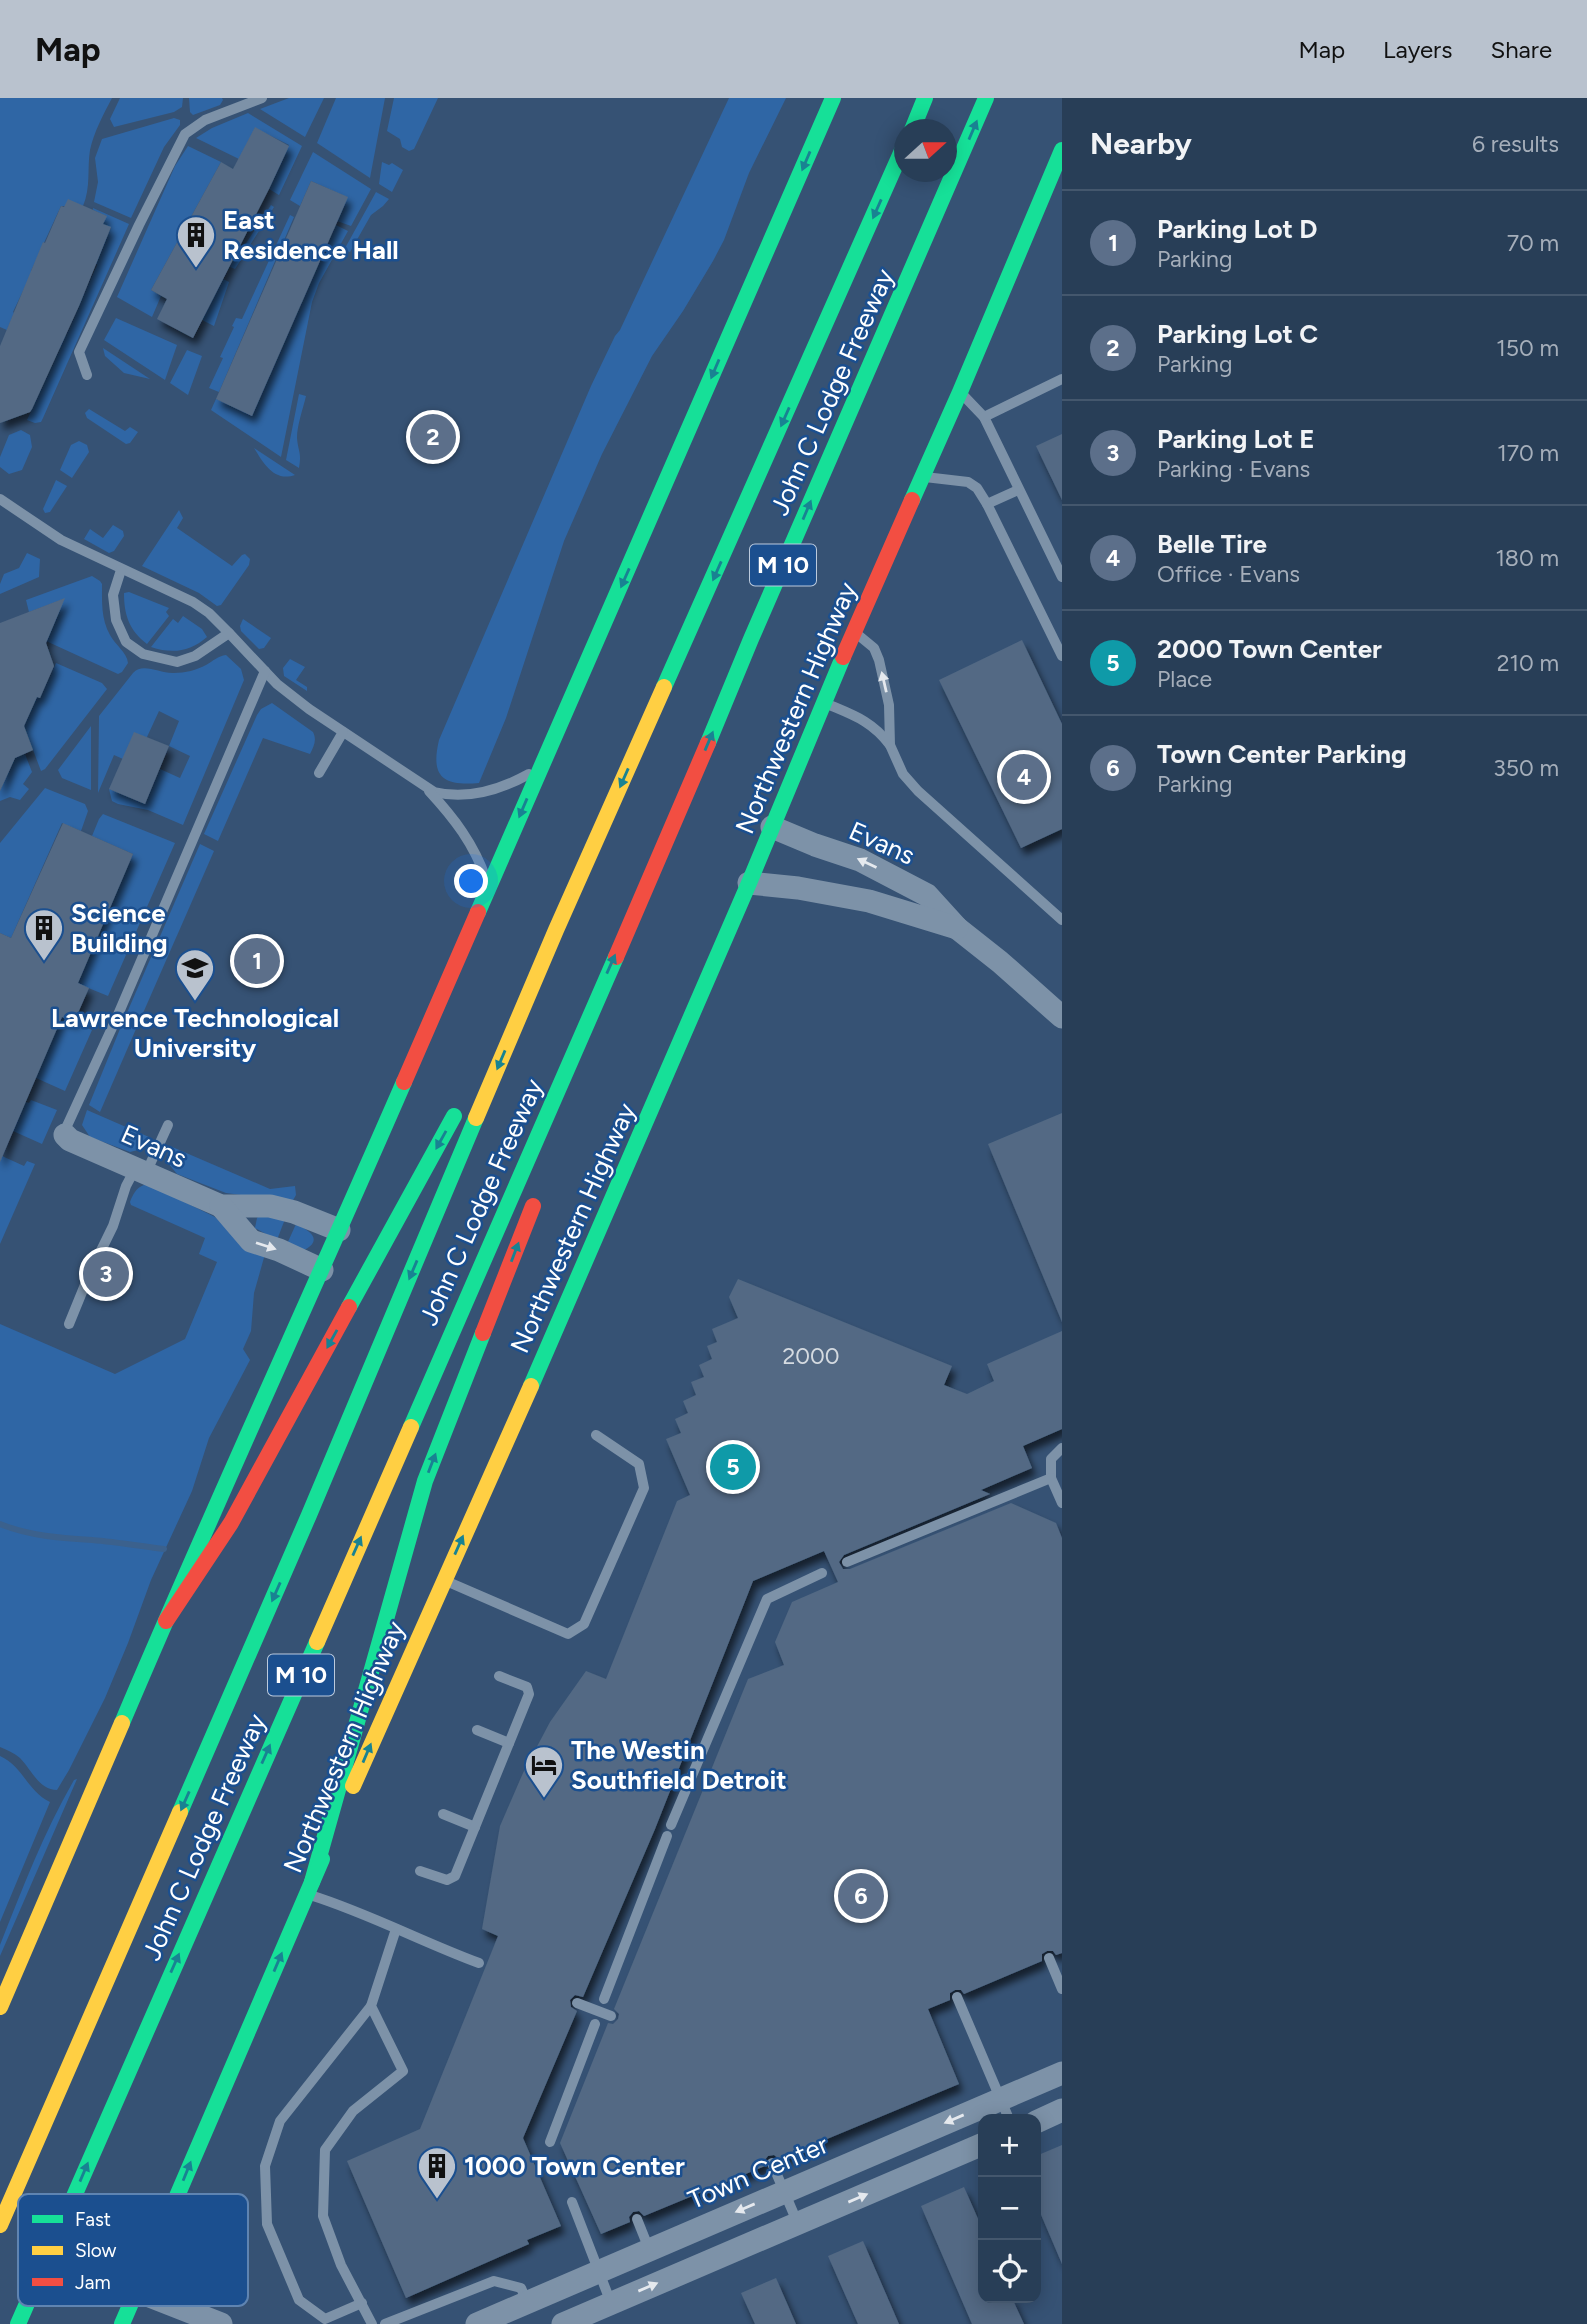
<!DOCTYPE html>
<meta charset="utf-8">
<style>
body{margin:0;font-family:Figtree,sans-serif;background:#30455d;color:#f1f3f6}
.controls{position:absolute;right:21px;bottom:21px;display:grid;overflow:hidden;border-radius:14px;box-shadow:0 4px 18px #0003}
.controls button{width:63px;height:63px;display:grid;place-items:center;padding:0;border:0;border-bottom:2px solid #44576d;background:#283e57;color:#f1f3f6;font:35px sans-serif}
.compass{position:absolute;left:894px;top:21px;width:63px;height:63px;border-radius:50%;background:#283e57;box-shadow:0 4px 18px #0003;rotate:69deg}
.you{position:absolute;left:472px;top:784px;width:24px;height:24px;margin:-18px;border:5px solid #fff;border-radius:50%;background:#1a73e8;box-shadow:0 0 0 10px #1a73e833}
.badge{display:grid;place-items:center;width:46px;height:46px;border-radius:50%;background:#b9c2ce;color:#fff;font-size:23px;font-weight:700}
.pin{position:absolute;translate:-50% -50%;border:4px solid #fff;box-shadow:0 2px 7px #0006}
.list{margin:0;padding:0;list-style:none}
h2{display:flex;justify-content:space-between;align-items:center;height:91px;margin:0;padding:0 28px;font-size:30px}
h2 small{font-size:23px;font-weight:400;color:#a5aeba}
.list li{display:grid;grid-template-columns:46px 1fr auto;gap:21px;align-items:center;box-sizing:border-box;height:105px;padding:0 28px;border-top:2px solid #44576d}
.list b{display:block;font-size:26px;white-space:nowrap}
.list p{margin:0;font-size:23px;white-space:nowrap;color:#a5aeba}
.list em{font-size:23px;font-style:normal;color:#a5aeba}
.icon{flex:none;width:38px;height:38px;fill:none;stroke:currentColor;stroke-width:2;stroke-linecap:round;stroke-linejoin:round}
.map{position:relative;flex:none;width:1062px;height:2226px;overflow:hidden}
header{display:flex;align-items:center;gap:42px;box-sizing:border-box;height:98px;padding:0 35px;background:#b9c2ce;color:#111}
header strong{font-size:33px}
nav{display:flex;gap:38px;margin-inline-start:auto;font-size:24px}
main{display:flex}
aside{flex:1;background:#283e57}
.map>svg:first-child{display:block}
.green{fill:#2f66a5}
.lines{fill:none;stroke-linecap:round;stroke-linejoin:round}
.stream{stroke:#3b618d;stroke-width:6}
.building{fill:#526984;filter:url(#shadow)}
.lane{stroke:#7d92a8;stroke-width:10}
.street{stroke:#7d92a8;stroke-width:23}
.fast{stroke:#16e098;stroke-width:16}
.slow{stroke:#ffcf43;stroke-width:16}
.jam{stroke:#f24e42;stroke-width:16}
.lane-bridge{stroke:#7d92a8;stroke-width:10}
.oneway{fill:#198292}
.oneway2{fill:#e5e9ee}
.labels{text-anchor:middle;stroke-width:5;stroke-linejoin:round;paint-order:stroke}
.number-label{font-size:23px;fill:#d4dae0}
.shield{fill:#1b4f8f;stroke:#bbcadd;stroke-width:2}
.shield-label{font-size:24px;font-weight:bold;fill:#fff}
.poi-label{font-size:26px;font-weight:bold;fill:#fff;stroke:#1b4f8f;text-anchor:start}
.street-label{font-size:26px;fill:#fff;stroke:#1b4f8f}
.key{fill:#1b4f8f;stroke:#5f84b1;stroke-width:2}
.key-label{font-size:19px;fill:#fff}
</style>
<header>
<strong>Map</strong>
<nav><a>Map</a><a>Layers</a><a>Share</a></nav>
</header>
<main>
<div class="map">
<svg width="1062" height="2226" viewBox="0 0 1062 2226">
<defs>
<filter id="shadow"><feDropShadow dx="4" dy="7" stdDeviation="3.5" flood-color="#0009"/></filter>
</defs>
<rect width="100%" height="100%" fill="#365274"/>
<g class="green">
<path d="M0,0H112C103,17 94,34 90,52C87,71 91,89 83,108H61L31,173L32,174L13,214L14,215L7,232L0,229Z"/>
<polygon points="120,0 183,0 182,9 174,14 114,29 110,21"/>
<polygon points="189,0 222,0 223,2 220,7 193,17 190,14"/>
<polygon points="289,0 324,0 305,39 260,11"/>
<polygon points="336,0 385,0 370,80 317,45"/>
<polygon points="394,0 438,0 414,51 409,53 402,49 400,41 387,33"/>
<path d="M729,0H786L749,75L724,142L713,163L683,213L652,258L602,356L564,443L506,620L479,685C444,688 430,680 439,642L591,288L615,238L620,232Z"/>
<polygon points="248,15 302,48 279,97 269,91 289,47 255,30 239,61 196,40 212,30"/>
<polygon points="174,20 180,22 180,27 164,49 131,120 94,104 98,84 95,60 102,41"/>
<polygon points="188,48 221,64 151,192 161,198 152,219 117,199 175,68"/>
<polygon points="313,54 371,91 351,128 337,123 347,99 311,83 300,108 290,102"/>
<polygon points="382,64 389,67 392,65 403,72 392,94 379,86"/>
<polygon points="376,94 389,101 383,108 371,117 350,154 344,152"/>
<polygon points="271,107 274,109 235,171 230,169 238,152 241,153"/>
<polygon points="93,110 129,126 43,320 41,324 35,325 27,322 60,251 58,250 64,237 66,238 79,209 82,195 84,196 97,167 95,165 111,130 103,126 106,118 93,112"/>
<polygon points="290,117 294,119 219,294 209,290 223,260 220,259 234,229 232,228 236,220 242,221"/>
<polygon points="336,127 348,133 319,185 312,204 281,359 211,312 216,301 252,317"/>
<polygon points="223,181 229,184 214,228 202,222"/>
<polygon points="116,220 177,247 165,282 104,242"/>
<polygon points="103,250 150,281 124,275 105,258"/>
<polygon points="187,252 202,258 188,297 170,285"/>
<path d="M299,296L306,298C303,311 297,327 297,340C298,353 302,355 299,370L286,362Z"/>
<polygon points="89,311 125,333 130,329 138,334 130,345 126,346 87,320 85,315"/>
<polygon points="21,332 30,337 32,349 22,372 9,376 0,369 0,359 9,337"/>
<polygon points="79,343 87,347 89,354 72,380 60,372 71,347"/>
<path d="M254,350L295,377C274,384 264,366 254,350Z"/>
<polygon points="56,382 67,388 50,414 45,415 43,411"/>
<polygon points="179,412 183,420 177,430 232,468 242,457 245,456 250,461 249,467 221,507 217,508 199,495 142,468"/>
<polygon points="113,427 123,433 124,438 114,453 109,455 84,441 90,431 103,440"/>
<polygon points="27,455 40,461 39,479 0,496 0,486 4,476 19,470"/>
<path d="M92,478L100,483L102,486C102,504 101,521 110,537C115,547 127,554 128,565L122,574L118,576L46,543L64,501L29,514L26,502Z"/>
<path d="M129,494L169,510L166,514L169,518L147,546C129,532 124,517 124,495Z"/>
<path d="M183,518L202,531L207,539C190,554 172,556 151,549L173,521L178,525Z"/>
<polygon points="243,521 271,540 264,550 259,551 241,533 240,528"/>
<path d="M226,557L241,571L244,582L183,727L148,712L118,706L112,703L109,691L145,706L160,671L180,680L190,658L169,648L179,623L159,613L147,639L123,661L114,657L98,695L99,618L133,575C143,564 160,576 174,575C185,575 197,572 206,567C213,563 218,558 226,557Z"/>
<polygon points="290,561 305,569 296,582 307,589 307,593 284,578 283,570"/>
<polygon points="56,565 102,585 107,591 45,671 41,673 24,628 37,599 40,600"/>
<path d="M272,605L313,634C317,642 314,648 310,656L263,640L218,743L204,736L257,617L261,611Z"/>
<polygon points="91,628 91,692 62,680 58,672"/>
<polygon points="25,656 32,674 23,686 29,691 20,702 10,699 0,703 0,693 15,660"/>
<polygon points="45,690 85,706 88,713 81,733 62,725 11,840 0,835 0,745"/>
<polygon points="103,716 175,745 108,898 81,887 76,890 133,756 92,738 99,721"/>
<polygon points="200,746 214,753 140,922 126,917"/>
<polygon points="64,914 67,921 92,932 65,993 36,980"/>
<polygon points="122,926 136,931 100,1014 89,1007"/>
<polygon points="31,1002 57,1012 42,1046 13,1033 26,1004 29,1005"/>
<polygon points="87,1012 149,1039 142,1051 130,1054 90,1039 82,1027"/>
<polygon points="170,1048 270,1091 295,1088 296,1097 292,1104 226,1095 177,1076 168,1065 167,1058"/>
<polygon points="2,1058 24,1068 27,1063 35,1066 0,1146 0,1064"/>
<path d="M144,1087L152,1088L215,1119L233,1136L265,1156L254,1195L251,1233L243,1251L250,1262L209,1340L192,1393L151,1482L128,1545L105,1600L69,1672L57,1692C39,1692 31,1671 20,1660C14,1655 7,1652 0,1649V1226L115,1276L185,1241L217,1164L199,1156L205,1140L131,1107L130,1104C133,1096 136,1090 144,1087Z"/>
<polygon points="260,1117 285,1121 277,1142 255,1130 257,1120"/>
<path d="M296,1126C309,1132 324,1142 304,1152L287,1146Z"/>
<path d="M0,1658C23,1668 27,1693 50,1704L0,1824Z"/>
<path d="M77,1681L0,1858V1847C22,1791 44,1734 74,1682Z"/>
</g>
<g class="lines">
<path class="stream" d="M0,1426C30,1438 60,1440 92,1442C116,1444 140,1448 164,1451"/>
</g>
<g class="building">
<polygon points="255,29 289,48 269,91 193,240 157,221 167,201 151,192 221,64 233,71"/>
<polygon points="311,83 348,99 252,318 216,301"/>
<polygon points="68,101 107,118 103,126 111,129 79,208 32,311 30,314 0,325 0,248 43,144 45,145 61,108 64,109"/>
<polygon points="1062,336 1062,402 1036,348"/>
<polygon points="65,500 46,545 54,568 40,600 37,599 24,628 33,652 15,660 0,693 0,525"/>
<polygon points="1022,542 1062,626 1062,731 1021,750 939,582"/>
<polygon points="134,634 169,648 145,706 109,691"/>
<polygon points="63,725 133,756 78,885 89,890 74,924 62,919 0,1064 0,835 11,840"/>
<polygon points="1062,1015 1062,1224 988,1046"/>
<polygon points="738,1181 952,1268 944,1287 967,1296 994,1283 987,1266 1062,1233 1062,1331 1023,1348 1032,1370 981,1392 990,1396 844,1457 839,1464 843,1471 850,1471 1011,1405 1056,1425 1062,1440 1062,1855 1056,1857 1053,1853 1047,1853 1042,1856 1042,1863 964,1896 961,1892 955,1892 950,1895 950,1902 928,1911 959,1986 779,2061 774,2057 768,2058 764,2063 765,2068 644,2118 639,2113 633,2114 629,2119 630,2124 601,2136 560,2045 608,1925 613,1926 618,1921 619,1916 614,1911 748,1581 784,1567 775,1544 792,1504 838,1484 824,1453 753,1483 655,1731 583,1899 575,1897 570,1902 571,1909 577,1913 523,2040 561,2128 527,2142 529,2146 406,2200 347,2063 420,2031 498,1838 482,1831 500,1728 523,1675 550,1624 586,1573 606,1581 677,1403 690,1397 666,1341 681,1335 675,1321 688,1315 683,1303 696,1297 691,1284 704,1279 699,1267 712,1261 707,1248 717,1244 712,1231 738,1220 729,1199"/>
<polygon points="1062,2047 1062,2166 1036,2105 1036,2058"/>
<polygon points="964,2089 983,2132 983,2200 1012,2200 1024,2226 972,2226 921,2108"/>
<polygon points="863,2143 899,2226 858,2226 828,2158"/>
<polygon points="776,2180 796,2226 755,2226 741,2195"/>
</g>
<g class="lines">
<g class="lane">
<polyline points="87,277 79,254 139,127 185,36 205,22 262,0"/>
<polyline points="962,296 984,319 1062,479"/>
<polyline points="984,319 1062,281"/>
<polyline points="925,379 968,384 977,390 987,406 1018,392"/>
<path d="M0,401L61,442L193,504L209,515L229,535L277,586L309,611L434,694C467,702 500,692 529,676"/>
<polyline points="987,406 1062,558"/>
<polyline points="121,472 113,497 116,522 126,544 143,556 177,564 195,558 229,535"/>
<polyline points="857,536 874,550 879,562 889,607 890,647 903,676 918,693 1062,822"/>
<path d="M827,606C853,617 872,623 890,647"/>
<polyline points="319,675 343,634"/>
<path d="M429,693C454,720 474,746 486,781"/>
<polyline points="65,1037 66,1030 117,919 265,573"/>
<polyline points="146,1075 168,1027"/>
<polyline points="69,1226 89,1177 113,1128 126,1088 135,1071"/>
<polyline points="1051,1380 1051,1361 1062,1350"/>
<polyline points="847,1464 1051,1380 1062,1405"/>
<polyline points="446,1483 568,1536 584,1526 644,1390 639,1366 596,1337"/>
<polyline points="477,1632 509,1645"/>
<polyline points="443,1716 475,1729"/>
<polyline points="671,1727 767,1501 822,1475"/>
<polyline points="420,1773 447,1782 455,1778 529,1596 527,1589 499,1578"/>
<path d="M310,1797C368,1815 422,1844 479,1865"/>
<polyline points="1049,1860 1062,1891"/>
<polyline points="957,1899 1009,2021"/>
<polyline points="604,1901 667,1738"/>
<polyline points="550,2044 595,1926"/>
<polyline points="772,2065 798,2126"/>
<polyline points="572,2104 611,2205"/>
<polyline points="637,2121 649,2151"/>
<polyline points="362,2205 325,2221 299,2202 267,2126 265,2068 280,2023 371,1908"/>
<polyline points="372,2226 341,2167 323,2118 325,2052 353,2013 403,1973 371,1908 396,1831"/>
<polyline points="385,2226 494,2183 521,2190 527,2204"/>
</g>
<g class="street">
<polyline points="772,729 815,747 860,762 927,797 957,830 1000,864 1062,919"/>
<polyline points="749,785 798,790 869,803 957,830"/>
<polyline points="65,1037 70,1042 221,1108 270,1108 294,1114 339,1132"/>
<polyline points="221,1108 251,1143 279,1152 322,1172"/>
<polyline points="1036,2024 1062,2012"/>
<polyline points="137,2193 221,2226"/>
<polyline points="477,2226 1062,1975"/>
<polyline points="563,2226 983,2046"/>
</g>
<g class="fast">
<polyline points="912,32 925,0"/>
<polyline points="912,402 960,294 1062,52"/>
<polyline points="664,589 904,48"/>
<polyline points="708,645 751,541 986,0"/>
<polyline points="478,814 833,0"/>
<polyline points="349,1209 454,1018"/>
<polyline points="531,1288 749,785 843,559"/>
<polyline points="411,1329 616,859"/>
<path d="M122,1625C213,1410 311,1198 404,984"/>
<polyline points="180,1714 309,1417 476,1020"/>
<polyline points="312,1784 425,1383 483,1235"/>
<polyline points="18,2226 317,1544"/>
<polyline points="122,2226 322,1761"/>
</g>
<g class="slow">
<polyline points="476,1020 556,832 664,589"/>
<polyline points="317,1544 411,1329"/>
<polyline points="353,1688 531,1288"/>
<polyline points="0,1909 122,1625"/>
<polyline points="0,2127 180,1714"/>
</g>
<g class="jam">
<polyline points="843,559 912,402"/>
<polyline points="616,859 708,645"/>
<polyline points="404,984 478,814"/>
<polyline points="483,1235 533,1108"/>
<polyline points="166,1523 231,1425 349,1209"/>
</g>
<polyline class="lane-bridge" points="577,1905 611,1918"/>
</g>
<defs><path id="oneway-solid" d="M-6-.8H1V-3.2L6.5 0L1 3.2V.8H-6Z" transform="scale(1.75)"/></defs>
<g class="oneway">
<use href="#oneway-solid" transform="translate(973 32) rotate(-67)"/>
<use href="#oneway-solid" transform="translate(806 63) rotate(113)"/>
<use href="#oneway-solid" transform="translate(877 111) rotate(114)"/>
<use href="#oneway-solid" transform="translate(715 271) rotate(113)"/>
<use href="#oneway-solid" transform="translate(785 319) rotate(114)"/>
<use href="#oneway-solid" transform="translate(807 412) rotate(-67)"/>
<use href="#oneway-solid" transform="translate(717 473) rotate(114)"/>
<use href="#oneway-solid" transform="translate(625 480) rotate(114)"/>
<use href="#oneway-solid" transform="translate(709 643) rotate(-67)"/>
<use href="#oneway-solid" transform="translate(624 680) rotate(114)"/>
<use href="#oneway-solid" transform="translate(523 710) rotate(113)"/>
<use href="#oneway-solid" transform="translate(611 866) rotate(-66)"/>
<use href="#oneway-solid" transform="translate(501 962) rotate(113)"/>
<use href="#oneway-solid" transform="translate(441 1042) rotate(119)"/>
<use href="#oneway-solid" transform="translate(515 1154) rotate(-69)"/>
<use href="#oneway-solid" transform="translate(413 1172) rotate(113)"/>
<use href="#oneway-solid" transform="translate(332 1241) rotate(119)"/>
<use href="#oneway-solid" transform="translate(432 1365) rotate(-69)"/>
<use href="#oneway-solid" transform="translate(459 1447) rotate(-66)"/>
<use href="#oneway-solid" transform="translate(357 1448) rotate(-66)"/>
<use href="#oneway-solid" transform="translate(276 1494) rotate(114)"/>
<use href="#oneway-solid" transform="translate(367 1655) rotate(-67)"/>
<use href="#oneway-solid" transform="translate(266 1656) rotate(-66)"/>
<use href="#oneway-solid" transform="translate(185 1703) rotate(114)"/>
<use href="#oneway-solid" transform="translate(278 1864) rotate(-67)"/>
<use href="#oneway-solid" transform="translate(175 1865) rotate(-66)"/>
<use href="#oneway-solid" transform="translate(187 2073) rotate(-68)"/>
<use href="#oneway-solid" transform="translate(84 2074) rotate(-67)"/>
</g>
<g class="oneway2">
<use href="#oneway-solid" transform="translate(884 584) rotate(-103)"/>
<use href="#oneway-solid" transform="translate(867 765) rotate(-155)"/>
<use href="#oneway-solid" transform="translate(266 1148) rotate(18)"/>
<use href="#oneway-solid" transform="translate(954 2021) rotate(157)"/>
<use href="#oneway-solid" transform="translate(858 2100) rotate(-23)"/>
<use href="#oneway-solid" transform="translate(745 2110) rotate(157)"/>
<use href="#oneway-solid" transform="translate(648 2189) rotate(-23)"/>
</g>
<defs>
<g id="building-pin" transform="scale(2.0125)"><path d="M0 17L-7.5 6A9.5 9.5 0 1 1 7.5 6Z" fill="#b9c2ce" stroke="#1b4f8f"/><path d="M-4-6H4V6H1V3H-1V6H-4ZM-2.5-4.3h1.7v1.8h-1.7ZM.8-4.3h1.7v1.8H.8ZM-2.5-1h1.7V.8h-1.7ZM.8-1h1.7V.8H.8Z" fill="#111"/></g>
<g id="university-pin" transform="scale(2.0125)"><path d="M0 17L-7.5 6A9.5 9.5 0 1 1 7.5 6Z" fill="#b9c2ce" stroke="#1b4f8f"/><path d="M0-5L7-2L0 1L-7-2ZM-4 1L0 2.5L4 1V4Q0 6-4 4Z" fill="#111"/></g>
<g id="hotel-pin" transform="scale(2.0125)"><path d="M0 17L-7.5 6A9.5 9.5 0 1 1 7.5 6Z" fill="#b9c2ce" stroke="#1b4f8f"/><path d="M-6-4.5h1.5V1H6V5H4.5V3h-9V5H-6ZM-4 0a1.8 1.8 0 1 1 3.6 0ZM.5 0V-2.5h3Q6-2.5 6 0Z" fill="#111"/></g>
</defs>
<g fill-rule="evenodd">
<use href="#building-pin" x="196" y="137"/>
<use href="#building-pin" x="44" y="830"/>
<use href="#university-pin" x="195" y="870"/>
<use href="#hotel-pin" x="544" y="1667"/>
<use href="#building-pin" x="437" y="2068"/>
</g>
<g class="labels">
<g class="number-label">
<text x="811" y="1266">2000</text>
</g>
<g class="shield">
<rect x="750" y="446.5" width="66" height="41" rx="5"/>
<rect x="268" y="1556.5" width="66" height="41" rx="5"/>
</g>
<g class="shield-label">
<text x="783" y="475">M 10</text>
<text x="301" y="1585">M 10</text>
</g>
<g class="poi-label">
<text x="223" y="131">East<tspan x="223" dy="30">Residence Hall</tspan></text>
<text x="71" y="824">Science<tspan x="71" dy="30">Building</tspan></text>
<text x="195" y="929" text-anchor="middle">Lawrence Technological<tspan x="195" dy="30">University</tspan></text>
<text x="571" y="1661">The Westin<tspan x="571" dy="30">Southfield Detroit</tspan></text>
<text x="464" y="2077">1000 Town Center</text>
</g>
<g class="street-label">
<text transform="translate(832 294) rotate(-66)" y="9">John C Lodge Freeway</text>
<text transform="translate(796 610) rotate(-67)" y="9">Northwestern Highway</text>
<text transform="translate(882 745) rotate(24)" y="9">Evans</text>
<text transform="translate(154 1048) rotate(24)" y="9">Evans</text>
<text transform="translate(481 1104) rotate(-66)" y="9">John C Lodge Freeway</text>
<text transform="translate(573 1130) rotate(-66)" y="9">Northwestern Highway</text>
<text transform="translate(344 1649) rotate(-67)" y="9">Northwestern Highway</text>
<text transform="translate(204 1739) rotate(-66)" y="9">John C Lodge Freeway</text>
<text transform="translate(758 2074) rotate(-23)" y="9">Town Center</text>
</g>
</g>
<rect x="18" y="2096" width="230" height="112" rx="10" class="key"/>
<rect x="32" y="2117" width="31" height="8" fill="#16e098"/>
<rect x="32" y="2148" width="31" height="9" fill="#ffcf43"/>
<rect x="32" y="2180" width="31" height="8" fill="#f24e42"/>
<g class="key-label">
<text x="75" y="2128">Fast</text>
<text x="75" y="2159">Slow</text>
<text x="75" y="2191">Jam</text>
</g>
</svg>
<div class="controls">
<button>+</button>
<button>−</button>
<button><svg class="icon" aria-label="locate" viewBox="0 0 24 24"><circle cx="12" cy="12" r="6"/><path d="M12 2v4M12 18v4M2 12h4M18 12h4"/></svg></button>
</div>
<svg class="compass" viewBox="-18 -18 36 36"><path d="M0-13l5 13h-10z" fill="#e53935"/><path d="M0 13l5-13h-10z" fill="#a5aeba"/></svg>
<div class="you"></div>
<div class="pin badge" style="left:257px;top:863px;background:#5c6f8a">1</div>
<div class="pin badge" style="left:433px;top:339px;background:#5c6f8a">2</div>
<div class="pin badge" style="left:106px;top:1176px;background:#5c6f8a">3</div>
<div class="pin badge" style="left:1024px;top:679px;background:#5c6f8a">4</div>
<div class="pin badge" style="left:733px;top:1369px;background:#0f9aa8">5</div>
<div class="pin badge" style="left:861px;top:1798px;background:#5c6f8a">6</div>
</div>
<aside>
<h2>Nearby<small>6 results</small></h2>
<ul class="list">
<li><span class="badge" style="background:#5c6f8a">1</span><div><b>Parking Lot D</b><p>Parking</p></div><em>70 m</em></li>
<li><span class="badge" style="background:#5c6f8a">2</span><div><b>Parking Lot C</b><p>Parking</p></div><em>150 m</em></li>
<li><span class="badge" style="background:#5c6f8a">3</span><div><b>Parking Lot E</b><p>Parking · Evans</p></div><em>170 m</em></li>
<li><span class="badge" style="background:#5c6f8a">4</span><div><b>Belle Tire</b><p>Office · Evans</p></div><em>180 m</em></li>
<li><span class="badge" style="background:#0f9aa8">5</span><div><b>2000 Town Center</b><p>Place</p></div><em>210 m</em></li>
<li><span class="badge" style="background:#5c6f8a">6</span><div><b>Town Center Parking</b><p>Parking</p></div><em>350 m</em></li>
</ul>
</aside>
</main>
